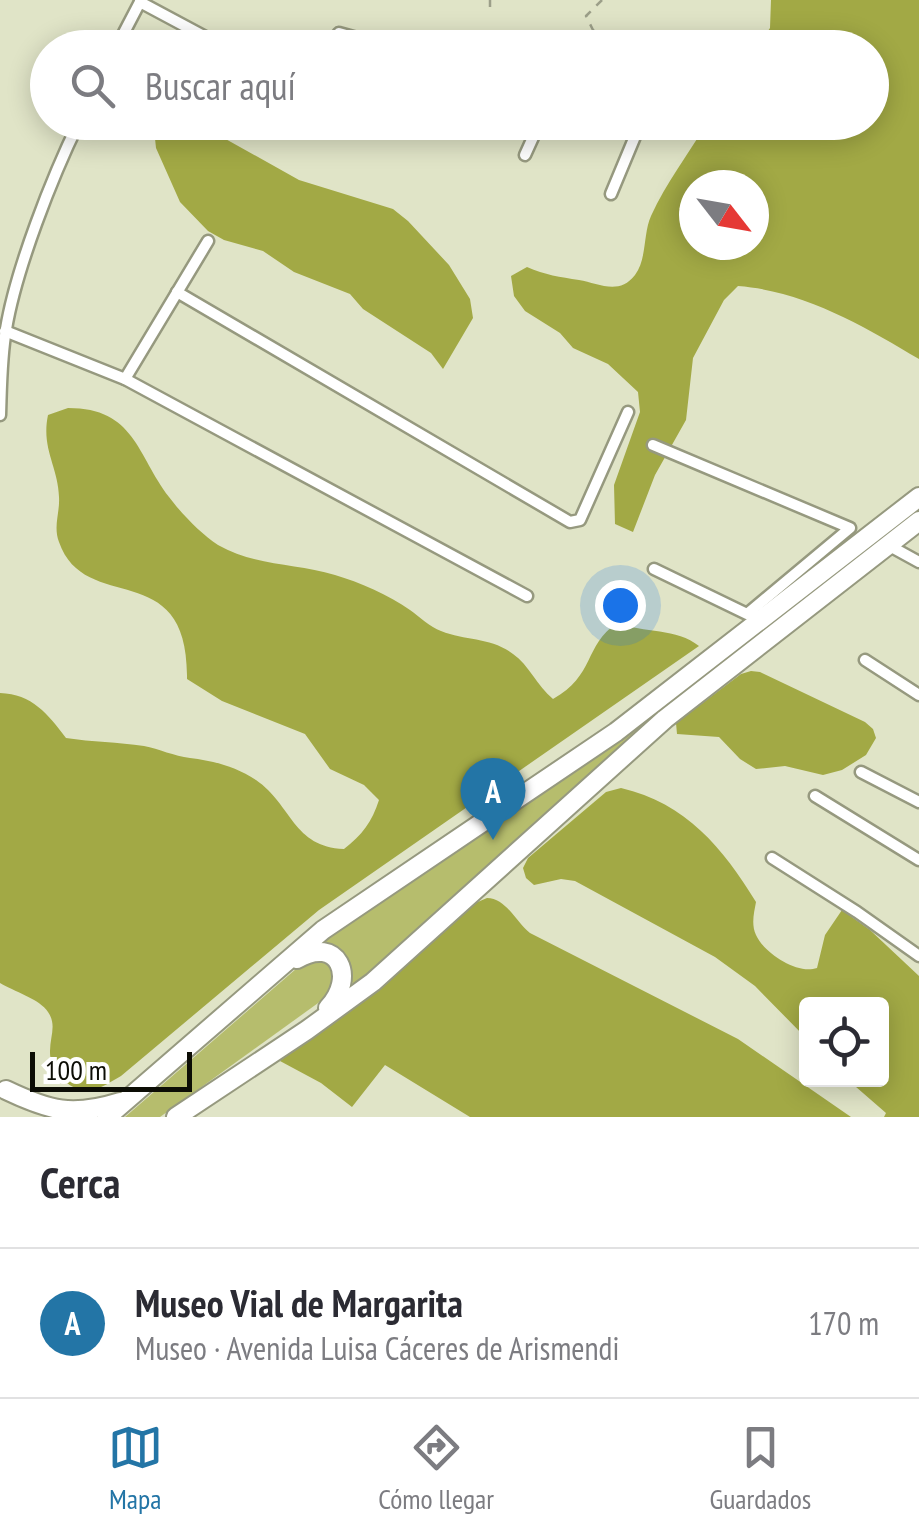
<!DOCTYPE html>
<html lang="es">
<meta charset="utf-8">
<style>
body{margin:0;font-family:"PT Sans Narrow",sans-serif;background:#f2f2f3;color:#2b2b33}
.controls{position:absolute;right:30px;bottom:30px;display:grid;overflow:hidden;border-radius:10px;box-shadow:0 5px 25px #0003}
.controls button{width:90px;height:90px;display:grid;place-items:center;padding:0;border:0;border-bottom:2px solid #e1e1e2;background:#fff;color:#2b2b33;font:50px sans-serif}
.compass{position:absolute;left:679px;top:170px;width:90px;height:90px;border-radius:50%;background:#fff;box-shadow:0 5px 25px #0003;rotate:121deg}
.scale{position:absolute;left:30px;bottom:25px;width:162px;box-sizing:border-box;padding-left:10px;border:5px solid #0c0d05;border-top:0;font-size:28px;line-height:35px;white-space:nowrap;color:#0c0d05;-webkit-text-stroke:8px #fff;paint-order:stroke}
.you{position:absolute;left:620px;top:605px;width:35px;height:35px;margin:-25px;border:8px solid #fff;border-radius:50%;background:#1a73e8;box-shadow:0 0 0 15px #1a73e833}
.badge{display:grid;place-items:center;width:65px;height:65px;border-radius:50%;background:#2375a6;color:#fff;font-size:32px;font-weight:700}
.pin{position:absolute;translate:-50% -82px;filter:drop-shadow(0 2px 5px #0008)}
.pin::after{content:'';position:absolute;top:52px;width:35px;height:30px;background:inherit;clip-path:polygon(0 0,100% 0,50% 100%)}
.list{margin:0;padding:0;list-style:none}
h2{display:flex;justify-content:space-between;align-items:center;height:130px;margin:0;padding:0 40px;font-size:42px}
h2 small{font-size:32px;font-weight:400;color:#7c7c81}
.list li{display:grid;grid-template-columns:65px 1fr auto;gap:30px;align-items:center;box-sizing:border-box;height:150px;padding:0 40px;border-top:2px solid #e1e1e2}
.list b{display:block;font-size:38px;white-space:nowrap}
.list p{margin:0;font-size:32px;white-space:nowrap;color:#7c7c81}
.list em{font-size:32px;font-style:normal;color:#7c7c81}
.icon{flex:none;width:55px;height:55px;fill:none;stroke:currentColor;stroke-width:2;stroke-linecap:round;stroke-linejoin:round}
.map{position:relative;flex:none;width:919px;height:1117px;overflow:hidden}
.search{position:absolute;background:#fff;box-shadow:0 5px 25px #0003;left:30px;right:30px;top:30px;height:110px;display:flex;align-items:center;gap:25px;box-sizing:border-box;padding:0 35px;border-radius:55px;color:#7c7c81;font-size:38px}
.sheet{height:280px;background:#fff}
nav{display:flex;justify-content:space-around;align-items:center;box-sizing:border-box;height:140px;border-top:2px solid #e1e1e2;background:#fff;font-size:28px;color:#7c7c81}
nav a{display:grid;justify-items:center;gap:5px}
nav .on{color:#2375a6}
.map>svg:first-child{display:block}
.green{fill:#b6bd6d}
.forest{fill:#a2a945;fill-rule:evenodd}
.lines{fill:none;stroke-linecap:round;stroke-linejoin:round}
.street-casing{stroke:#96997f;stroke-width:15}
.primary-casing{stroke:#96997f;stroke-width:22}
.path{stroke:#9c9f89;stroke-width:2.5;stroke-dasharray:8 8;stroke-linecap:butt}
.street{stroke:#fff;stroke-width:10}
.primary{stroke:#fff;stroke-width:18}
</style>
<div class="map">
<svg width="919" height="1117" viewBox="0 0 919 1117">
<rect width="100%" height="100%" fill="#e0e4c7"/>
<g class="green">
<polygon points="658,709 662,713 355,987 353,985 345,959 322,940"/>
<polygon points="321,958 335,968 332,993 160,1117 125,1117 304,962"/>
</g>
<g class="forest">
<path d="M771,0H919V359C864,326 804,291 738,286L724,300L693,358L686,420L655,475L633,532L615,524L614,485L640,412L638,392L608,364L573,348L560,333L525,311L514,296L511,276L527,267C545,275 560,277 579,280C598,283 619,296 635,275C647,259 643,234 651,216C666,183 689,153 707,123L872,122V48L757,47L770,28ZM694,185H754V245H694Z"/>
<polygon points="160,123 197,123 299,180 393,209 408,221 449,265 470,299 473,318 443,369 431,353 363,309 350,294 294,272 263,251 224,240 208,231 180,202 156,148 154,129"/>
<path d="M68,408C135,408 137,455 169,497C181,513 201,534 218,545C255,566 295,563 335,575C359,582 389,595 410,610C420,617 430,627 441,631C466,641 491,637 513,654C529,665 537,686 553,699C595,676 584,645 617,623C644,633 677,628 699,646L319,910L121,1076C112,1081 102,1088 92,1090C71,1094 49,1071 50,1051C50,1036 57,1025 48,1012C40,999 13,991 0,983V693C32,694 48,714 66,738C92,742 118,742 144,746C159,749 174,756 190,758C213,761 235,766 256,780C292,805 293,847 344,849C362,835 372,822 379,800L364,785L330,769L305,734L222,701L187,679C189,554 85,617 59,542C53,526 60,513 59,497C58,466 41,449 48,415Z"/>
<polygon points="751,671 760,672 865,722 873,729 876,738 866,755 842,770 823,775 785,766 756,769 740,759 719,737 677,734 676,723 741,674"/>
<path d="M621,788C686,803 723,848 756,902C754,913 751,924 756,935C764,953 797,975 817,968L825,935L842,910L870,930L919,976V1117H884L886,1113L848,1080H882V1004H806V1038L755,986L715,957L575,881L561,879L534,885L526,878L523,868L528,858L606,792Z"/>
<path d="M487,898C506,898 516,922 530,933L738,1039L851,1117H470L385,1065L352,1107L321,1083L280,1061L391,978L473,904Z"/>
</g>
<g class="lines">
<g class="street-casing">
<g id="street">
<polyline points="140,2 226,48"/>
<polyline points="116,48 141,0"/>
<polyline points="328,48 339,33 393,48"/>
<polyline points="679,122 699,128"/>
<polyline points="525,155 540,122"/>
<polyline points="611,194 641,122"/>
<polyline points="177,292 570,522 580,520 628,412"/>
<polyline points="5,331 125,379 527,596"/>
<polyline points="125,379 208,241"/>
<path d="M0,415C1,386 1,357 6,329C16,269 52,177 79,122"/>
<polyline points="653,445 850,528 747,614 654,569"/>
<polyline points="888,545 919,562"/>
<polyline points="865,660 919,695"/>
<polyline points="861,772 919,802"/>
<polyline points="815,796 919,860"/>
<polyline points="772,858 857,912 919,956"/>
</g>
</g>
<g class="primary-casing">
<g id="primary">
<path d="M297,959C338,935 357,977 328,1008"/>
<path d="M6,1090C50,1111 72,1117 120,1102"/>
<polyline points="107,1117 323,930 616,732 919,497"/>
<polyline points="176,1117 307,1030 373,982 665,719 919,521"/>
</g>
</g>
<g class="path">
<polyline points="490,0 490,7"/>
<polyline points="602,0 586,16 593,30 614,48"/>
</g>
<use href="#street" class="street"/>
<use href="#primary" class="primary"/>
</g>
</svg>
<div class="controls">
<button><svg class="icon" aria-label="locate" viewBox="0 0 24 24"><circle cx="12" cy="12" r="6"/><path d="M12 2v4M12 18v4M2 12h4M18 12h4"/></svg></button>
</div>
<svg class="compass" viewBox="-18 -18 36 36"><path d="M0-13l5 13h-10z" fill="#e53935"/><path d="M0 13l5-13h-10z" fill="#7c7c81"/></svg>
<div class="scale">100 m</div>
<div class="you"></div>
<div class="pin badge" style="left:493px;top:840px">A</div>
<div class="search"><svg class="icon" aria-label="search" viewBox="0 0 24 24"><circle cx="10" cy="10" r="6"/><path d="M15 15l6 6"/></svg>Buscar aquí</div>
</div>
<section class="sheet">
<h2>Cerca<small></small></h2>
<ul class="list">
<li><span class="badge">A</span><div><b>Museo Vial de Margarita</b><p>Museo · Avenida Luisa Cáceres de Arismendi</p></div><em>170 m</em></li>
</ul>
</section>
<nav>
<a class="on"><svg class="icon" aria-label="map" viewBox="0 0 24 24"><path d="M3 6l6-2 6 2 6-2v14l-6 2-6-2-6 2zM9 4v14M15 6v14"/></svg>Mapa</a>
<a><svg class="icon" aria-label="directions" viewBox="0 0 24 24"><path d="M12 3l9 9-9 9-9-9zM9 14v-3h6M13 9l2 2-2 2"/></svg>Cómo llegar</a>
<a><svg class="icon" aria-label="saved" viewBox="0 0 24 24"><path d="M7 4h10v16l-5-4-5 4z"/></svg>Guardados</a>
</nav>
